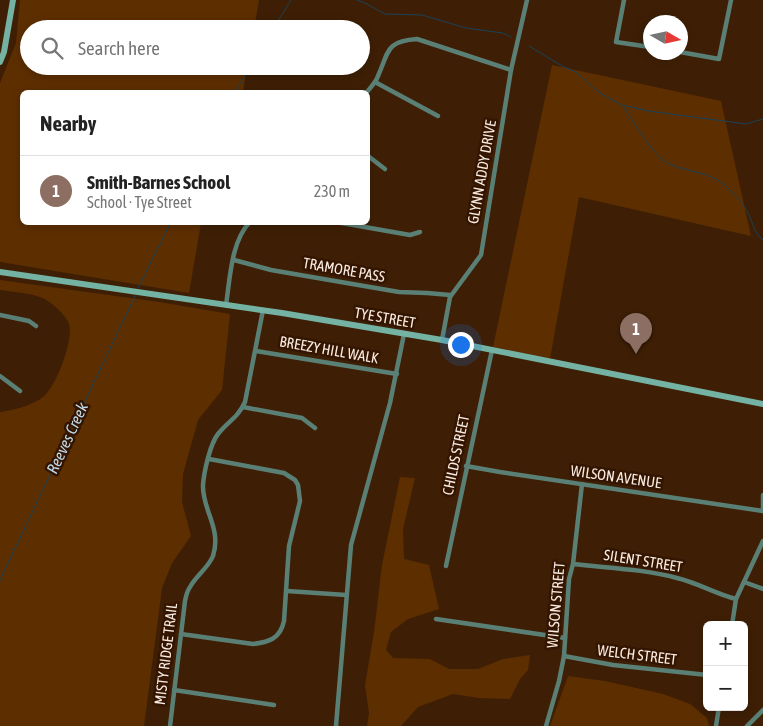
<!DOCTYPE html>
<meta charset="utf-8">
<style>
body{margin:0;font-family:"Asap Condensed",sans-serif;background:#f2f2f2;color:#222}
.controls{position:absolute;right:15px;bottom:15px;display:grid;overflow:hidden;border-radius:8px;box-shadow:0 2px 8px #0003}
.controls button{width:45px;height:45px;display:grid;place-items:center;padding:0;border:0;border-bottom:1px solid #e0e0e0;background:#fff;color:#222;font:25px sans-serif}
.compass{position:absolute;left:643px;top:15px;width:45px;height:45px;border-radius:50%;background:#fff;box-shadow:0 2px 8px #0003;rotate:99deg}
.you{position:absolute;left:460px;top:344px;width:18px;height:18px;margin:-12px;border:4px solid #fff;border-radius:50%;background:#1a73e8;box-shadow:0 0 0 8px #1a73e833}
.badge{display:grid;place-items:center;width:32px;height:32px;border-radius:50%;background:#7c3aed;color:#fff;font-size:16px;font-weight:700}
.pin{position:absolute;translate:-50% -41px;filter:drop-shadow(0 1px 2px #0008)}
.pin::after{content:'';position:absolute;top:26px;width:18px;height:15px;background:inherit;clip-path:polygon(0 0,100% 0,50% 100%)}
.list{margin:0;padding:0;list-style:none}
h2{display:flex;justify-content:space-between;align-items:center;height:65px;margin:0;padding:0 20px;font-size:21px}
h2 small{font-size:16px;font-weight:400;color:#767676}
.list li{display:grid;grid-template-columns:32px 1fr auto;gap:15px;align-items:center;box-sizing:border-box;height:70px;padding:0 20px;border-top:1px solid #e0e0e0}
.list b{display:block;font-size:19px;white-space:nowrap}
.list p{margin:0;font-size:16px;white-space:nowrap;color:#767676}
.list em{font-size:16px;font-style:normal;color:#767676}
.icon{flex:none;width:28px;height:28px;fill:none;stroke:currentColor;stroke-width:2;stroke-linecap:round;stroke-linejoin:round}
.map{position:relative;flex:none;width:763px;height:726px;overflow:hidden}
.search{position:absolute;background:#fff;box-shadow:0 2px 8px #0003;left:20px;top:20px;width:350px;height:55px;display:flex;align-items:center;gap:12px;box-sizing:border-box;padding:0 18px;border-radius:28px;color:#767676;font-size:19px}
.panel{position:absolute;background:#fff;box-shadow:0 2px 8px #0003;left:20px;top:90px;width:350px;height:135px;border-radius:8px}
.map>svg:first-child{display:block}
.green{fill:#5d2e00}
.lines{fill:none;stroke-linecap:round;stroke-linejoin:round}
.stream{stroke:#194259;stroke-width:1}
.street{stroke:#5a8076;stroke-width:4.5}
.secondary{stroke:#74b2a3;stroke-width:6}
.labels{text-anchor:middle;stroke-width:5;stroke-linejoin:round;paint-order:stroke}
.street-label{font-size:15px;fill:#faece2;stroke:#331500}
.water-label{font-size:16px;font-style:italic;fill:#c1dbec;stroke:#331500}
</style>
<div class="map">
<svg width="763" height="726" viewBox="0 0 763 726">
<rect width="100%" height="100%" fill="#3e1f05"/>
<g class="green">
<polygon points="20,0 259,0 254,29 29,29 29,66 247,66 243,92 22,92 22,222 201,223 189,293 0,262 0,83 16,43"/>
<polygon points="552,65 721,101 751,236 579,197 550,359 493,347"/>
<path d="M0,280L159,302L230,314L222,390L198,420L183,474L182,502L191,536L172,563L162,588L144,726H0V412C14,410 31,406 43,397C56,387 74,340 69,324C66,315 53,304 45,299C32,293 14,292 0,290Z"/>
<polygon points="400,477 415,478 403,529 404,559 429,565 439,609 408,619 391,632 386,650 393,658 430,659 449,669 478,669 503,659 530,655 528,670 520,679 510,699 479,698 453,694 418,707 401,726 367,726 369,713 365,685 374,632 382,565"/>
<polygon points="568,676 605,681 663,694 690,704 707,718 709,726 550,726"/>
</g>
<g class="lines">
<g class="stream">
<polyline points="357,0 365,3 385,14 422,15 466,28 503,33 511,37"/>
<polyline points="273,29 291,0"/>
<polyline points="529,46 562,66 576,72 598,92 622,105 648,111 746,124 763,119"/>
<polyline points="235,92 250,66"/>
<path d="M623,106C629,116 655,156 664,161C684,173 709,170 727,187C734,194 742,202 747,211C753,221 753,233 763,240"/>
<polyline points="138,288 171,222"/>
<polyline points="0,580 135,296"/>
</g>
<g class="street">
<polyline points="624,0 616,42 650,47"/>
<polyline points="680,52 719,59 731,0"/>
<polyline points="375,82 438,116"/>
<path d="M367,92C371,87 376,82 378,76C389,51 386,41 417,39L511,70"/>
<polyline points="368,156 385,169"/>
<polyline points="336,222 410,235 420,232"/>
<polyline points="234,260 271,270 399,292 427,293 450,295 450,297"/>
<path d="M226,305C230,279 231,241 250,222"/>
<polyline points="0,315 29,321 36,326"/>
<polyline points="442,340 450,297 481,255 511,70 527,0"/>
<polyline points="256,351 397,374"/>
<polyline points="0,376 20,391"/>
<polyline points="243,407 302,418 315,428"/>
<polyline points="466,466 500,472 763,511"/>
<polyline points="763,511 763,495"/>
<path d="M573,564C607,568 644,569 677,578C698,583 716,594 736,599"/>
<polyline points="446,566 492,350"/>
<polyline points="744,582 763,589"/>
<polyline points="287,591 346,595"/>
<polyline points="436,619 565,638"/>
<polyline points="732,625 736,599 763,541"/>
<path d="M181,634L253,644C269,642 280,639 284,621L289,546L300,501L298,485L295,480L284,473L209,459"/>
<polyline points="564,656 613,665 707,675"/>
<polyline points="174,690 274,705"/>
<path d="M170,726L185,601C186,596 187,591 190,587C196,576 208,568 213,556C222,528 202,510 203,485C204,472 210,444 218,434C228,421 237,419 245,402L263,310"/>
<polyline points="336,726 351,545 390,403 404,334"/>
<polyline points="546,726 559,681 564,656 569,579 573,564 582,484"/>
<polyline points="716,726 719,707"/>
<polyline points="747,726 763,710"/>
</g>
<g class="secondary">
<polyline points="0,62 4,52 13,0"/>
<polyline points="0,272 282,313 442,340 763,404"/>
</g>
</g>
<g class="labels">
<g class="street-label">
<text transform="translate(482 172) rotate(-80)" y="5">GLYNN ADDY DRIVE</text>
<text transform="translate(344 270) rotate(10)" y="5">TRAMORE PASS</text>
<text transform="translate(385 318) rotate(10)" y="5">TYE STREET</text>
<text transform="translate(329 350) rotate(10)" y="5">BREEZY HILL WALK</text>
<text transform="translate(456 455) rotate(-78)" y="5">CHILDS STREET</text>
<text transform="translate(616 477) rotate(8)" y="5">WILSON AVENUE</text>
<text transform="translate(643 561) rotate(9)" y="5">SILENT STREET</text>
<text transform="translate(556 605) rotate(-85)" y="5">WILSON STREET</text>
<text transform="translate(166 654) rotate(-83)" y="5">MISTY RIDGE TRAIL</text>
<text transform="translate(637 655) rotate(7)" y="5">WELCH STREET</text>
</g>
<g class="water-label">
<text transform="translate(67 438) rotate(-65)" y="6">Reeves Creek</text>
</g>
</g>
</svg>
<div class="controls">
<button>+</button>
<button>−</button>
</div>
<svg class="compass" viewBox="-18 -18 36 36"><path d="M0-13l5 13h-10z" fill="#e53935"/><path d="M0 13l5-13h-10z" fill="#767676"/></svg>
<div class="you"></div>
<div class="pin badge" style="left:636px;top:354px;background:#8d6e63">1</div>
<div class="search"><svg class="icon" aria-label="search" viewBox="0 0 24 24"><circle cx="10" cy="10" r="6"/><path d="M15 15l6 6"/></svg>Search here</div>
<section class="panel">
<h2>Nearby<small></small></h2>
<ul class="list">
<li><span class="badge" style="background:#8d6e63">1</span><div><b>Smith-Barnes School</b><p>School · Tye Street</p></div><em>230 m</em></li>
</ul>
</section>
</div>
